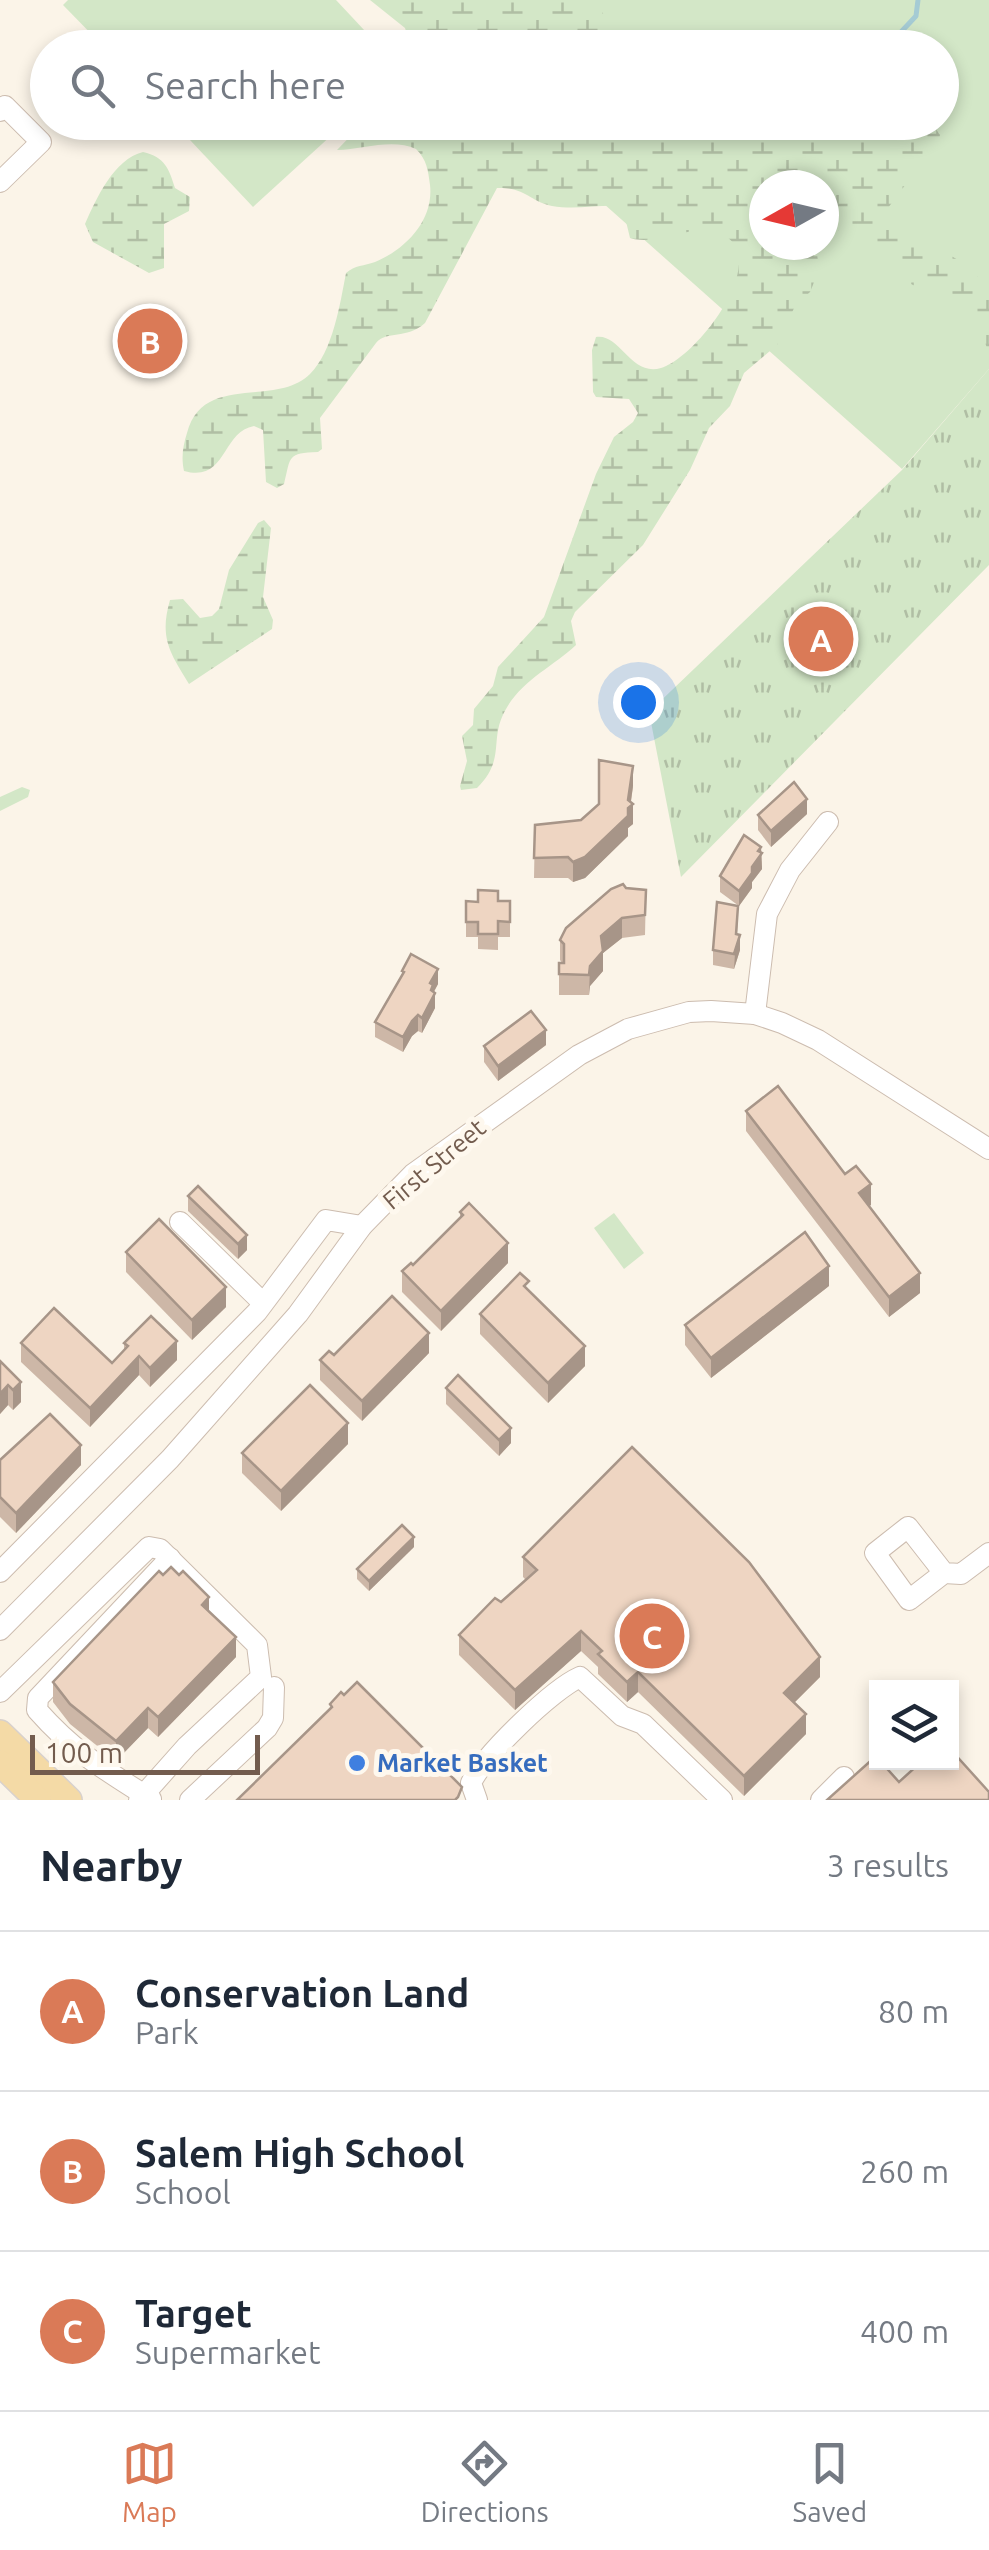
<!DOCTYPE html>
<style>
body{margin:0;font-family:Ubuntu,sans-serif;background:#f6f6f7;color:#1f2937}
.controls{position:absolute;right:30px;bottom:30px;display:grid;overflow:hidden;border-radius:0px;box-shadow:0 5px 15px #0003}
.controls button{width:90px;height:90px;display:grid;place-items:center;padding:0;border:0;border-bottom:2px solid #e0e1e3;background:#fff;color:#1f2937;font:50px sans-serif}
.compass{position:absolute;left:749px;top:170px;width:90px;height:90px;border-radius:50%;background:#fff;box-shadow:0 5px 15px #0003;rotate:262deg}
.scale{position:absolute;left:30px;bottom:25px;width:230px;box-sizing:border-box;padding-left:10px;border:5px solid #735c4e;border-top:0;font-size:28px;line-height:35px;white-space:nowrap;color:#735c4e;-webkit-text-stroke:8px #fef8ee;paint-order:stroke}
.you{position:absolute;left:638px;top:702px;width:35px;height:35px;margin:-25px;border:8px solid #fff;border-radius:50%;background:#1a73e8;box-shadow:0 0 0 15px #1a73e833}
.badge{display:grid;place-items:center;width:65px;height:65px;border-radius:50%;background:#da7a57;color:#fff;font-size:32px;font-weight:700}
.pin{position:absolute;translate:-50% -50%;border:5px solid #fff;box-shadow:0 2px 10px #0006}
.list{margin:0;padding:0;list-style:none}
h2{display:flex;justify-content:space-between;align-items:center;height:130px;margin:0;padding:0 40px;font-size:42px}
h2 small{font-size:32px;font-weight:400;color:#747a83}
.list li{display:grid;grid-template-columns:65px 1fr auto;gap:30px;align-items:center;box-sizing:border-box;height:160px;padding:0 40px;border-top:2px solid #e0e1e3}
.list b{display:block;font-size:38px;white-space:nowrap}
.list p{margin:0;font-size:32px;white-space:nowrap;color:#747a83}
.list em{font-size:32px;font-style:normal;color:#747a83}
.icon{flex:none;width:55px;height:55px;fill:none;stroke:currentColor;stroke-width:2;stroke-linecap:round;stroke-linejoin:round}
.map{position:relative;flex:none;width:989px;height:1800px;overflow:hidden}
.search{position:absolute;background:#fff;box-shadow:0 5px 15px #0003;left:30px;right:30px;top:30px;height:110px;display:flex;align-items:center;gap:25px;box-sizing:border-box;padding:0 35px;border-radius:55px;color:#747a83;font-size:38px}
.sheet{height:610px;background:#fff}
nav{display:flex;justify-content:space-around;align-items:center;box-sizing:border-box;height:140px;border-top:2px solid #e0e1e3;background:#fff;font-size:28px;color:#747a83}
nav a{display:grid;justify-items:center;gap:5px}
nav .on{color:#da7a57}
.map>svg:first-child{display:block}
.grass{fill:#d3e7c7;fill-rule:evenodd}
.wetland{fill:url(#wetland-marsh)}
.park{fill:url(#park-tufts)}
.lines{fill:none;stroke-linecap:round;stroke-linejoin:round}
.stream{stroke:#a5cbd4;stroke-width:5}
.minor-casing{stroke:#ccbcaf;stroke-width:22}
.major-casing{stroke:#d8d1cd;stroke-width:28}
.minor{stroke:#fff;stroke-width:20}
.major{stroke:#f4daa6;stroke-width:25}
.wall{fill:#cdb7a7}
.shaded-wall{fill:#a79588}
.building{fill:#eed5c2;stroke:#a79588;stroke-width:2.5}
.shop-dot{fill:#3f7fe0;stroke:#fef8ee;stroke-width:4}
.labels{text-anchor:middle;stroke-width:10;stroke-linejoin:round;paint-order:stroke}
.street-label{font-size:25px;fill:#735c4e;stroke:#fef8ee}
.shop-label{font-size:25px;font-weight:bold;fill:#366cbe;stroke:#fef8ee;text-anchor:start}
</style>
<div class="map">
<svg width="989" height="1800" viewBox="0 0 989 1800">
<defs>
<pattern id="wetland-marsh" width="20" height="14" patternUnits="userSpaceOnUse" patternTransform="scale(2.5)"><rect width="20" height="14" fill="#d3e7c7"/><path d="M1 5h8M5 5V1M11 12h8M15 12V8" fill="none" stroke="#b0bea4"/></pattern>
<pattern id="park-tufts" width="24" height="20" patternUnits="userSpaceOnUse" patternTransform="scale(2.5)"><rect width="24" height="20" fill="#d3e7c7"/><path d="M3 7l-1-3M5 7V3M7 7l1-3M15 17l-1-3M17 17v-4M19 17l1-3" fill="none" stroke="#b0bea4"/></pattern>
</defs>
<rect width="100%" height="100%" fill="#fbf4e8"/>
<g class="grass">
<polygon points="68,0 336,0 380,47 104,47 63,5"/>
<path d="M376,0H989V369L902,469L513,123L942,122V48L429,47ZM764,185H824V245H764Z"/>
<polygon points="174,123 345,123 253,207"/>
<polygon points="614,1213 644,1253 624,1269 594,1228"/>
</g>
<g class="wetland">
<path d="M370,0H597C608,32 628,40 659,47H411L405,28Z"/>
<path d="M931,122L940,135L938,141L888,208C883,238 933,246 953,257C967,264 978,277 989,288V355L981,329L966,310L911,284L898,265L880,249L838,230L824,229V185H764V245H816L819,270L815,280L810,292L795,306L777,345L744,373L730,406L709,428L690,470L643,545L575,612L571,621L576,645C554,666 522,680 506,709C488,740 507,758 477,788L461,790L460,786L467,761L462,736L473,725L474,709L493,686L498,667L544,617L596,474L614,437L633,422L638,413L629,399L596,397L593,392L592,350L596,337C620,333 631,377 661,368C696,358 773,259 722,234C694,221 659,247 630,238L623,209L619,206C596,205 574,210 552,206C531,202 525,187 497,188L425,323C406,340 387,330 376,343L320,418L322,449L318,452C287,453 291,456 284,484L277,488L266,482L263,430L254,426C221,432 227,483 184,471C181,457 183,446 187,433C203,372 276,408 310,374C333,351 340,304 346,273C355,265 364,266 375,262C406,249 434,220 430,185C428,170 427,160 416,149C393,138 363,149 337,150L363,123Z"/>
<path d="M143,152C165,157 169,169 175,188L190,197L189,211L164,224V268L149,273L93,242L85,224C96,199 114,159 143,152Z"/>
<path d="M264,520L271,528L263,597L273,620L272,629L189,684C170,653 159,638 170,600L183,599L200,618L212,616L219,609L229,570L258,523Z"/>
<polygon points="22,787 30,790 28,797 0,811 0,797"/>
</g>
<polygon class="park" points="989,369 989,565 681,877 649,712 902,470"/>
<g class="lines">
<polyline class="stream" points="886,48 916,16 918,0"/>
<g class="minor-casing">
<g id="minor">
<polyline points="0,111 5,106 41,142 0,182"/>
<polyline points="755,1014 767,914 790,870 828,822"/>
<polyline points="180,1222 263,1303"/>
<polyline points="0,1572 257,1312 326,1220 362,1226"/>
<polyline points="944,1573 908,1527 875,1553 909,1600 944,1573 961,1574 989,1553"/>
<polyline points="0,1630 170,1459 298,1314 362,1226 413,1174 579,1055 628,1029 689,1012 711,1011 755,1014 782,1023 818,1040 989,1149"/>
<polyline points="0,1692 149,1547 160,1549 257,1645 261,1677 187,1746 139,1800"/>
<path d="M151,1799C105,1770 74,1752 37,1710L38,1698L170,1558"/>
<polyline points="190,1800 267,1728 273,1718 274,1687"/>
<path d="M477,1800L471,1783C484,1755 553,1689 580,1677L622,1716L643,1724L722,1800"/>
<polyline points="821,1800 844,1777"/>
</g>
</g>
<g class="major-casing">
<g id="major">
<polyline points="0,1733 69,1800"/>
<polyline points="0,1763 38,1800"/>
</g>
</g>
<use href="#minor" class="minor"/>
<use href="#major" class="major"/>
</g>
<g class="wall">
<polygon points="633,786 631,802 633,824 628,828 628,836 585,878 573,882 568,878 534,878 535,825 581,820"/>
<polygon points="807,814 771,847 758,830 758,815"/>
<polygon points="761,847 762,869 752,882 752,888 739,906 720,892 720,876"/>
<polygon points="646,890 645,935 622,938 603,953 603,971 590,986 589,995 559,995 559,963 562,963 560,960 560,940"/>
<polygon points="466,901 510,901 510,937 498,937 498,950 478,949 478,937 466,937"/>
<polygon points="738,921 737,935 740,950 734,969 713,965 713,950"/>
<polygon points="402,971 438,984 434,992 435,1008 422,1033 418,1031 412,1036 403,1052 375,1037 375,1022 402,977"/>
<polygon points="546,1045 498,1081 484,1062 484,1046"/>
<polygon points="746,1111 845,1174 871,1205 869,1206 920,1293 889,1317 746,1131"/>
<polygon points="188,1196 247,1250 238,1259 188,1211"/>
<polygon points="460,1212 508,1263 441,1331 402,1292 402,1271 413,1265 460,1218"/>
<polygon points="126,1252 226,1307 192,1340 126,1272"/>
<polygon points="829,1286 711,1378 685,1345 685,1325"/>
<polygon points="529,1290 585,1366 548,1403 480,1334 480,1314"/>
<polygon points="21,1343 112,1363 124,1350 124,1343 177,1360 150,1387 139,1375 90,1427 21,1362"/>
<polygon points="429,1353 362,1421 320,1380 320,1360 334,1355"/>
<polygon points="0,1361 21,1402 13,1410 8,1405 0,1414"/>
<polygon points="446,1388 511,1443 499,1456 446,1404"/>
<polygon points="348,1444 281,1511 242,1473 242,1453"/>
<polygon points="0,1460 81,1465 16,1533 0,1517"/>
<polygon points="414,1547 369,1591 357,1579 357,1569"/>
<polygon points="523,1557 820,1677 794,1703 806,1734 744,1796 638,1692 627,1702 598,1674 598,1667 581,1651 515,1710 459,1655 459,1635 526,1580 523,1577"/>
<polygon points="209,1613 236,1657 158,1737 148,1728 116,1761 70,1724 53,1702 53,1682"/>
</g>
<g class="shaded-wall">
<polygon points="633,766 633,786 630,807 633,804 633,824 628,828 628,836 585,878 573,882 573,862 628,800"/>
<polygon points="807,799 807,814 771,847 771,831"/>
<polygon points="761,847 762,869 752,882 752,867"/>
<polygon points="752,873 752,888 739,906 739,891"/>
<polygon points="738,906 736,947 740,935 740,950 734,969"/>
<polygon points="622,918 622,938 603,953 603,971 590,986 589,995 590,966 601,936"/>
<polygon points="438,969 438,984 433,993 435,993 435,1008 422,1033 422,1018 430,983"/>
<polygon points="418,1015 418,1031 412,1036 403,1052 403,1037 412,1021"/>
<polygon points="546,1030 546,1045 498,1081 498,1066"/>
<polygon points="871,1184 871,1205 859,1213 859,1193"/>
<polygon points="247,1235 247,1250 238,1259 238,1244"/>
<polygon points="508,1243 508,1263 441,1331 441,1311"/>
<polygon points="829,1266 829,1286 711,1378 711,1358"/>
<polygon points="920,1273 920,1293 889,1317 889,1297"/>
<polygon points="226,1287 226,1307 192,1340 192,1320"/>
<polygon points="429,1333 429,1353 362,1421 362,1401"/>
<polygon points="177,1341 177,1360 150,1387 150,1368"/>
<polygon points="585,1346 585,1366 548,1403 548,1383"/>
<polygon points="139,1356 139,1375 90,1427 90,1408"/>
<polygon points="21,1382 21,1402 13,1410 13,1390"/>
<polygon points="8,1385 8,1405 0,1414 0,1394"/>
<polygon points="348,1423 348,1444 281,1511 281,1491"/>
<polygon points="511,1428 511,1443 499,1456 499,1440"/>
<polygon points="81,1445 81,1465 16,1533 16,1513"/>
<polygon points="414,1537 414,1547 369,1591 369,1581"/>
<polygon points="209,1597 209,1617 202,1605"/>
<polygon points="581,1631 581,1651 515,1710 515,1690"/>
<polygon points="236,1637 236,1657 158,1737 158,1717"/>
<polygon points="820,1657 820,1677 784,1713 784,1693"/>
<polygon points="638,1672 638,1692 627,1702 627,1682"/>
<polygon points="148,1708 148,1728 116,1761 116,1741"/>
<polygon points="806,1714 806,1734 744,1796 744,1776"/>
</g>
<g class="building">
<polygon points="599,760 633,766 628,800 633,804 628,808 628,816 585,857 573,862 568,857 534,858 535,825 581,820 599,804"/>
<polygon points="794,782 807,799 771,831 758,815"/>
<polygon points="744,835 761,847 758,851 762,853 752,867 752,873 739,891 720,876"/>
<polygon points="623,884 626,888 646,890 645,915 622,918 601,936 603,951 590,966 589,975 559,974 559,963 564,963 564,944 560,940 566,928 611,889"/>
<polygon points="478,890 498,891 498,901 510,901 510,922 498,921 498,934 478,934 478,922 466,922 466,901 478,902"/>
<polygon points="717,902 738,906 736,934 740,935 734,954 713,950"/>
<polygon points="411,954 438,969 430,983 433,985 431,990 435,993 422,1018 418,1015 412,1021 403,1037 375,1022 404,972 402,971"/>
<polygon points="531,1011 546,1030 498,1066 484,1046"/>
<polygon points="778,1086 845,1174 856,1166 871,1184 859,1193 920,1273 889,1297 746,1111"/>
<polygon points="198,1186 247,1235 238,1244 188,1196"/>
<polygon points="469,1203 508,1243 441,1311 402,1271 411,1263 413,1265 463,1215 460,1212"/>
<polygon points="159,1219 226,1287 192,1320 126,1252"/>
<polygon points="805,1232 829,1266 711,1358 685,1325"/>
<polygon points="520,1273 529,1281 524,1286 585,1346 548,1383 480,1314"/>
<polygon points="392,1296 429,1333 362,1401 320,1360 329,1351 334,1355"/>
<polygon points="54,1308 112,1363 128,1346 124,1343 151,1316 177,1341 150,1368 139,1356 90,1408 21,1343"/>
<polygon points="0,1361 21,1382 13,1390 8,1385 0,1394"/>
<polygon points="458,1375 511,1428 499,1440 446,1388"/>
<polygon points="310,1385 348,1423 281,1491 242,1453"/>
<polygon points="50,1414 81,1445 16,1513 0,1497 0,1460"/>
<polygon points="632,1447 749,1562 820,1657 784,1693 806,1714 744,1776 638,1672 627,1682 598,1654 602,1651 581,1631 515,1690 459,1635 495,1598 501,1602 537,1570 523,1557"/>
<polygon points="402,1525 414,1537 369,1581 357,1569"/>
<polygon points="171,1567 179,1575 183,1571 209,1597 202,1605 236,1637 158,1717 148,1708 116,1741 70,1704 53,1682 159,1571 163,1575"/>
<polygon points="357,1682 462,1787 458,1797 455,1800 237,1800 332,1707 330,1704 341,1692 344,1695"/>
<polygon points="952,1751 989,1792 989,1800 827,1800 875,1757 876,1762 881,1762 899,1782 921,1762 952,1762"/>
</g>
<circle class="shop-dot" cx="357" cy="1763" r="10"/>
<g class="labels">
<g class="street-label">
<text transform="translate(434 1164) rotate(-40)" y="9">First Street</text>
</g>
<g class="shop-label">
<text x="377" y="1772">Market Basket</text>
</g>
</g>
</svg>
<div class="controls">
<button><svg class="icon" aria-label="layers" viewBox="0 0 24 24"><path d="M12 4l9 5-9 5-9-5zM3 14l9 5 9-5"/></svg></button>
</div>
<svg class="compass" viewBox="-18 -18 36 36"><path d="M0-13l5 13h-10z" fill="#e53935"/><path d="M0 13l5-13h-10z" fill="#747a83"/></svg>
<div class="scale">100 m</div>
<div class="you"></div>
<div class="pin badge" style="left:821px;top:639px">A</div>
<div class="pin badge" style="left:150px;top:341px">B</div>
<div class="pin badge" style="left:652px;top:1636px">C</div>
<div class="search"><svg class="icon" aria-label="search" viewBox="0 0 24 24"><circle cx="10" cy="10" r="6"/><path d="M15 15l6 6"/></svg>Search here</div>
</div>
<section class="sheet">
<h2>Nearby<small>3 results</small></h2>
<ul class="list">
<li><span class="badge">A</span><div><b>Conservation Land</b><p>Park</p></div><em>80 m</em></li>
<li><span class="badge">B</span><div><b>Salem High School</b><p>School</p></div><em>260 m</em></li>
<li><span class="badge">C</span><div><b>Target</b><p>Supermarket</p></div><em>400 m</em></li>
</ul>
</section>
<nav>
<a class="on"><svg class="icon" aria-label="map" viewBox="0 0 24 24"><path d="M3 6l6-2 6 2 6-2v14l-6 2-6-2-6 2zM9 4v14M15 6v14"/></svg>Map</a>
<a><svg class="icon" aria-label="directions" viewBox="0 0 24 24"><path d="M12 3l9 9-9 9-9-9zM9 14v-3h6M13 9l2 2-2 2"/></svg>Directions</a>
<a><svg class="icon" aria-label="saved" viewBox="0 0 24 24"><path d="M7 4h10v16l-5-4-5 4z"/></svg>Saved</a>
</nav>
